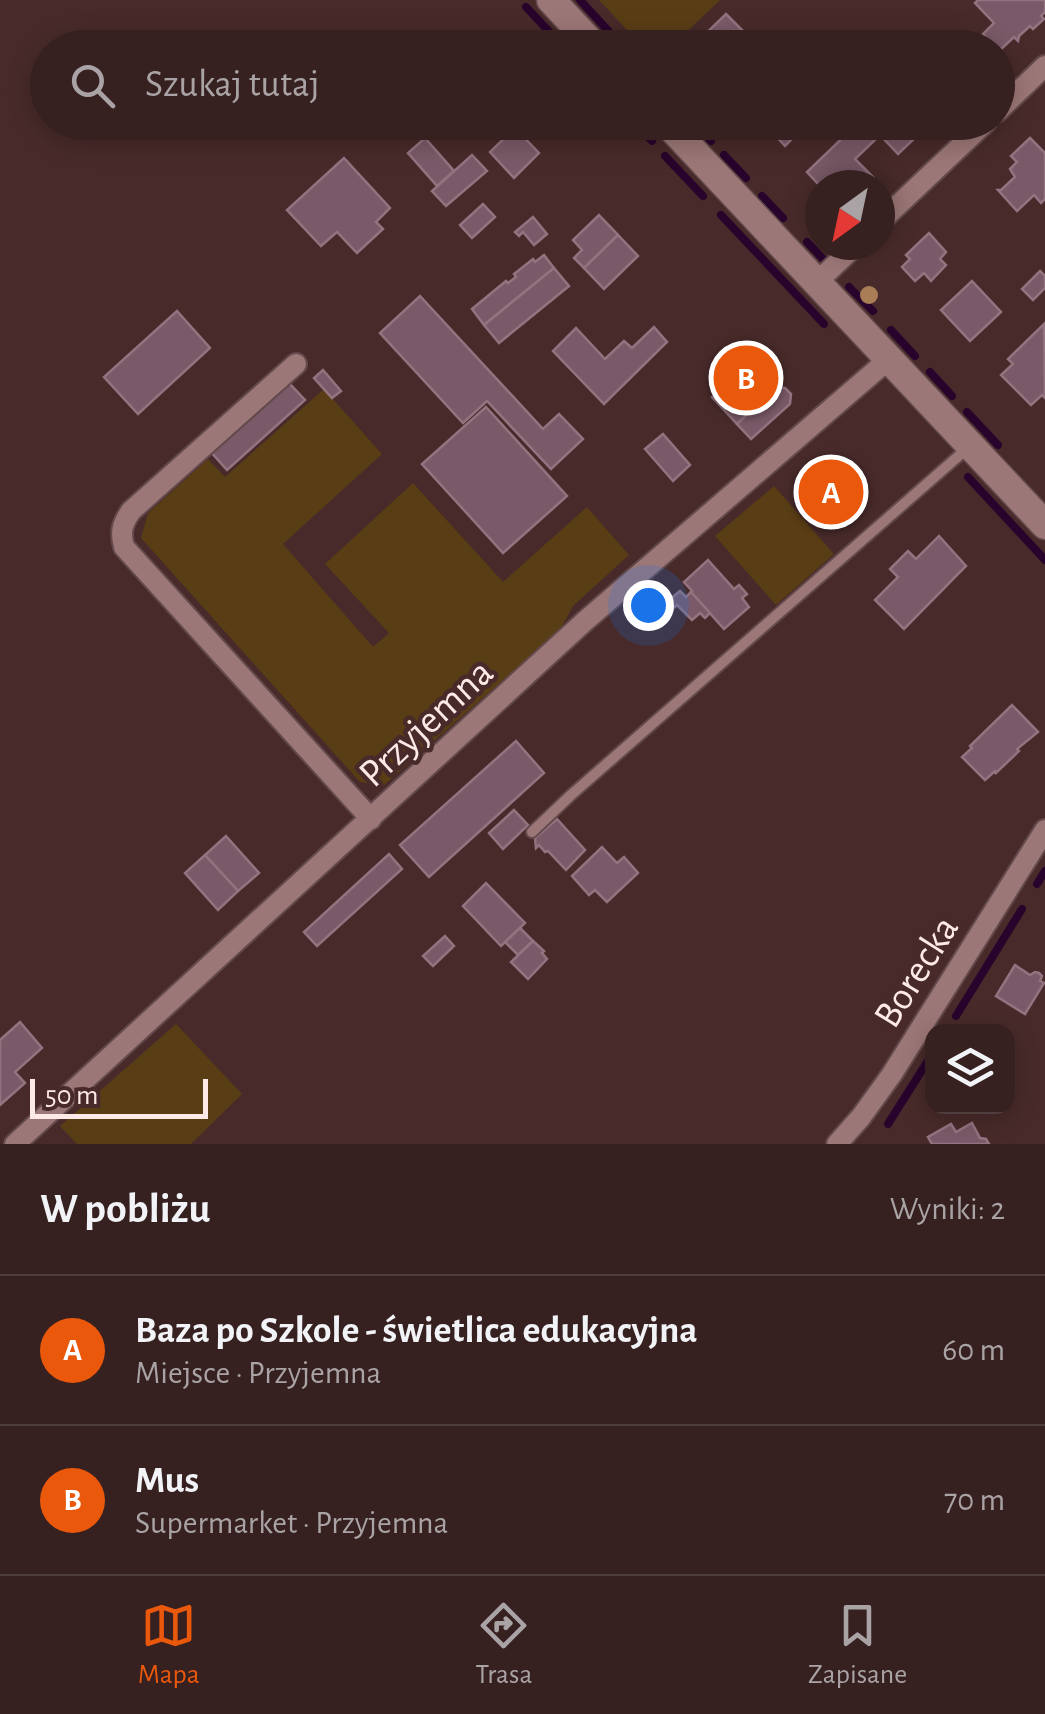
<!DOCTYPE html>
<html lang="pl">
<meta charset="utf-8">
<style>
body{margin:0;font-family:"Alegreya Sans",sans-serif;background:#412d2d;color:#f1f3f6}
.controls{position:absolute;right:30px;bottom:30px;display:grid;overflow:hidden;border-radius:20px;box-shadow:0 5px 25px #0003}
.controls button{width:90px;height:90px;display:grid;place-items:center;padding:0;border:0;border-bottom:2px solid #503e3e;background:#362020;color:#f1f3f6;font:50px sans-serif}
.compass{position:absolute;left:805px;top:170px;width:90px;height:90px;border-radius:50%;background:#362020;box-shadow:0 5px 25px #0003;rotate:213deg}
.scale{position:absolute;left:30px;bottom:25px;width:178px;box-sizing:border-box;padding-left:10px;border:5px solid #fee9e9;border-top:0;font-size:28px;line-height:35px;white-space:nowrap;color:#fee9e9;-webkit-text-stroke:8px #482a2a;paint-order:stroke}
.you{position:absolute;left:648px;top:605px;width:35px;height:35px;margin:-25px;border:8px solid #fff;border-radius:50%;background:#1a73e8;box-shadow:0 0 0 15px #1a73e833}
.badge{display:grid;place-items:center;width:65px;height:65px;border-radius:50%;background:#ea580c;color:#fff;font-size:32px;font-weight:700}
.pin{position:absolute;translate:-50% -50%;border:5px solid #fff;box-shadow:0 2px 10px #0006}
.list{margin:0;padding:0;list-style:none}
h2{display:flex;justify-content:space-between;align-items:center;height:130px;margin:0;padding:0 40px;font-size:42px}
h2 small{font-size:32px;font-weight:400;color:#aaa3a5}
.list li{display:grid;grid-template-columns:65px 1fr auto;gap:30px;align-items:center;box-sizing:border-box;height:150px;padding:0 40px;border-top:2px solid #503e3e}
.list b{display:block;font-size:38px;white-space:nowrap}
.list p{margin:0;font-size:32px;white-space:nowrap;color:#aaa3a5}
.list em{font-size:32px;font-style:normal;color:#aaa3a5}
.icon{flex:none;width:55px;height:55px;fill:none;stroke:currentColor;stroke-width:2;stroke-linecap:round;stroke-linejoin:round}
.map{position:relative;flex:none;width:1045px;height:1144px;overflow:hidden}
.search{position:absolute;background:#362020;box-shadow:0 5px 25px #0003;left:30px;right:30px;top:30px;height:110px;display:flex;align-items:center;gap:25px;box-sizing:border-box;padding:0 35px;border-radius:55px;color:#aaa3a5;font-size:38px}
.sheet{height:430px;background:#362020}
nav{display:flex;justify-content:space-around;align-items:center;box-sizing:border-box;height:140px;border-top:2px solid #503e3e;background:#362020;font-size:28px;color:#aaa3a5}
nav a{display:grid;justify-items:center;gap:5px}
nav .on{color:#ea580c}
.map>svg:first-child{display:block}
.green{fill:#593d15}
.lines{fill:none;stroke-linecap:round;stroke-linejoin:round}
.stream{stroke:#28042c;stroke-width:8}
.building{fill:#7a5a68;stroke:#947381;stroke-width:2.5}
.lane-casing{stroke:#63494b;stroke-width:14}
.street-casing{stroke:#63494b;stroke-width:24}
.secondary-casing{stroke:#63494b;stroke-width:31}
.lane{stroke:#9c7777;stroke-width:10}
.street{stroke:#9c7777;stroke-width:20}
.secondary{stroke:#9c7777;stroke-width:28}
.tree{fill:#a97e57}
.labels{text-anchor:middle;stroke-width:9;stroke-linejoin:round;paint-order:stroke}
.street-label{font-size:40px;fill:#fee9e9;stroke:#482a2a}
</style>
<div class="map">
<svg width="1045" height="1144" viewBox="0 0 1045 1144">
<rect width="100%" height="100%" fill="#482a2a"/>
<g class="green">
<polygon points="599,0 720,0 671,47 644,48"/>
<polygon points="324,389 382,454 283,544 373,647 389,633 325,564 413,483 503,582 587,507 629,555 573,606 560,630 383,786 360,782 141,538 148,513 208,459 225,477"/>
<polygon points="774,486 834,554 776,605 715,536"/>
<polygon points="176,1024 242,1094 191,1144 77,1144 60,1126"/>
</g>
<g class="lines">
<g class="stream">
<polyline points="580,0 624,48"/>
<polyline points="526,7 558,41"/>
<polyline points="633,122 652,141"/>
<polyline points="694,122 711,141"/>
<polyline points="724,155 746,178"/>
<polyline points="665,156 703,196"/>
<polyline points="762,196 783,218"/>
<polyline points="721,215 824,324"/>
<polyline points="807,242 826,262"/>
<polyline points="849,287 873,311"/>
<polyline points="891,330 915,356"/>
<polyline points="930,372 952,396"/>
<polyline points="967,412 998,445"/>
<polyline points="968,477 1045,560"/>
<polyline points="1037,884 1045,871"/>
<polyline points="956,1016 1022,909"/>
<polyline points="888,1124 931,1056"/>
</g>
</g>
<g class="building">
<polygon points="978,0 1045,0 1045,12 1041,16 1044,19 1033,29 1030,26 1019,36 1018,41 1014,37 999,51 983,34 994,23 975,3"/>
<polygon points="726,14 742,30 734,37 745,48 691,48"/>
<polygon points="763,122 809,122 785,146"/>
<polygon points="859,122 902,122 916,137 898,154 880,135 855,159 873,177 865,185 820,186 807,172"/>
<polygon points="515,128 539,153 514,178 490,152"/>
<polygon points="425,138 454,171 437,186 408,153"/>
<polygon points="1030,138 1045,153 1045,199 1041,203 1034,195 1017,211 998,190 1001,190 1015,177 1010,169 1017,162 1011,156"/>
<polygon points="472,155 487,171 446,206 432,191"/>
<polygon points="344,158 390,208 376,222 383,229 357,253 337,232 321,246 287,210"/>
<polygon points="483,204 495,217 472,238 460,225"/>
<polygon points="599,215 618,235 584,268 574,258 582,250 573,240"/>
<polygon points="533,217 547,234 534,245 523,232 519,236 515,232"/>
<polygon points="929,233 946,252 940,259 946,265 931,281 924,273 915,281 902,267 910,259 906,255"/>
<polygon points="618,235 638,256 604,289 584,268"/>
<polygon points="544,255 554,268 484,325 472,309 506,281 508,283 516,277 514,274 533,259 535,262"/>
<polygon points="554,268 569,286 499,343 484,325"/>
<polygon points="1040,271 1045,276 1045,288 1033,300 1022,289"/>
<polygon points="972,281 1001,312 970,341 941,310"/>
<polygon points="420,296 543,429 559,414 583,439 551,469 487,401 463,423 380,333"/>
<polygon points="177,311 210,348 138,414 104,377"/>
<polygon points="1044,324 1045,398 1042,395 1031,405 1001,375 1013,364 1008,359"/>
<polygon points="654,327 667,342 604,404 553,351 576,328 605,359 624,341 632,348"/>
<polygon points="743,369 767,396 737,424 712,397"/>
<polygon points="323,370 341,391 332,398 314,378"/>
<polygon points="289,383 305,400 227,470 211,452"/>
<polygon points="776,387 785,388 791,394 790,404 751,439 737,424"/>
<polygon points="486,407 567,496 503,553 422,464"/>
<polygon points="663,434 690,465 673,481 645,449"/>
<polygon points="827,456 866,498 834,528 795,487"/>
<polygon points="939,536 966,566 904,629 875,600 898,577 890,569 908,551 916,559"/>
<polygon points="708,560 734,589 739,585 747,594 742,598 749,607 724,629 691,592 692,591 684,582"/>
<polygon points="680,591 686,597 691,592 710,613 705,618 700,613 692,620 677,605 665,616 658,609"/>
<polygon points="1012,705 1038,732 1017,749 1019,751 996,773 995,771 985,780 962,757 972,748 970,746"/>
<polygon points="516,741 544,773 429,877 400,845"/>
<polygon points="514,810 528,825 503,849 489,833"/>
<polygon points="557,819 585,850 566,870 548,851 545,852 539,845 536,848 535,838"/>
<polygon points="226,836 259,873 238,891 205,855"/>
<polygon points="602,847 617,863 624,857 638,873 607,902 595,890 589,895 572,876"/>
<polygon points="389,854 402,869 317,946 304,932"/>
<polygon points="205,855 238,891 218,910 185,873"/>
<polygon points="486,883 525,923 501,946 463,906"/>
<polygon points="520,928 533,941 518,955 505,942"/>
<polygon points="445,936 454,946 433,966 423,956"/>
<polygon points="533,941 544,951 542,953 547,959 528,979 511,962"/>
<polygon points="1015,965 1030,975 1035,972 1039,973 1042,976 1040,981 1044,983 1025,1014 996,996"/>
<polygon points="20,1022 42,1048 15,1072 25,1083 0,1105 0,1040"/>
<polygon points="972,1123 980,1138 986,1139 989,1144 932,1144 928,1137 951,1124 956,1132"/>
</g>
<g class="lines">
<g class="lane-casing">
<polyline id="lane" points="532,832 571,795 970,446"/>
</g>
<g class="street-casing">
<g id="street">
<polyline points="998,111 1045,66"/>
<polyline points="880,222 986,122"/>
<polyline points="817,282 856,245"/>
<path d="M296,364L131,511C122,524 120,532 124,547L371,819"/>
<polyline points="15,1144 585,621 889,359"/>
<polyline points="837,1144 861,1117 892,1074 1045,830"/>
</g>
</g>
<g class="secondary-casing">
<g id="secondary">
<polyline points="551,0 596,48"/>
<polyline points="666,122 1045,525"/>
</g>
</g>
<use href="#lane" class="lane"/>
<use href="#street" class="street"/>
<use href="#secondary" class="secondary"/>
</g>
<circle class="tree" cx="869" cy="295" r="9"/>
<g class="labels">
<g class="street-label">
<text transform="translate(425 722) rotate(-43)" y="14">Przyjemna</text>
<text transform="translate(915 971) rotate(-58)" y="14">Borecka</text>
</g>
</g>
</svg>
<div class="controls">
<button><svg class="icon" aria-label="layers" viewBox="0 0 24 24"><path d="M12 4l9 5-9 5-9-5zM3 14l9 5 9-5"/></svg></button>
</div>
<svg class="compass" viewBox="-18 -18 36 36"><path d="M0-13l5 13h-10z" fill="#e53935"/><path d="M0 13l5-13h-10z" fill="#aaa3a5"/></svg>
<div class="scale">50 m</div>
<div class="you"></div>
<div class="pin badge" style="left:831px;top:492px">A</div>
<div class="pin badge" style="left:746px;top:378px">B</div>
<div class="search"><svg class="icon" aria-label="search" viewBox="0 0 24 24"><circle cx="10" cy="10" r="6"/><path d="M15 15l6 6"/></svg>Szukaj tutaj</div>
</div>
<section class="sheet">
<h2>W pobliżu<small>Wyniki: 2</small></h2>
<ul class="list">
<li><span class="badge">A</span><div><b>Baza po Szkole - świetlica edukacyjna</b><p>Miejsce · Przyjemna</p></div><em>60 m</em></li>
<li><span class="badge">B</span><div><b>Mus</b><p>Supermarket · Przyjemna</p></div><em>70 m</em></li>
</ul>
</section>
<nav>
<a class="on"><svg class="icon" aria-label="map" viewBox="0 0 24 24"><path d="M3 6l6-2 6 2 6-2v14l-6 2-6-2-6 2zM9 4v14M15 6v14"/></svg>Mapa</a>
<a><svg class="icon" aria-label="directions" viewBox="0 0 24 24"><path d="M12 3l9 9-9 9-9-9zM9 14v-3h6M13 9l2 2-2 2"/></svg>Trasa</a>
<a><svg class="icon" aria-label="saved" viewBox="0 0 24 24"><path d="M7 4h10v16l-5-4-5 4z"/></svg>Zapisane</a>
</nav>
